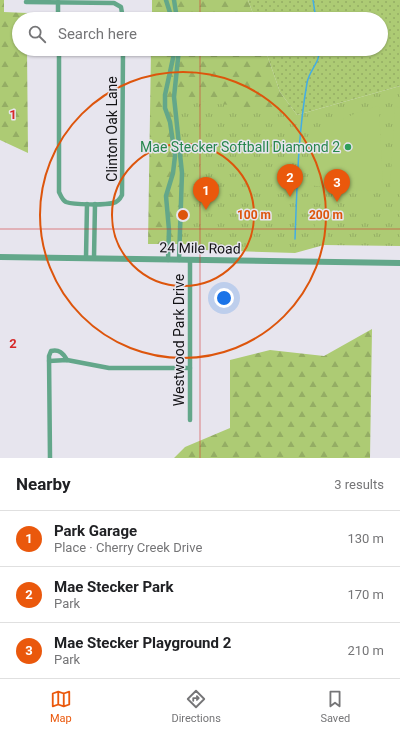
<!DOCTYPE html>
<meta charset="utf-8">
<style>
body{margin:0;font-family:Roboto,sans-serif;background:#f6f6f6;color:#202124}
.you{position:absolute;left:224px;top:298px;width:14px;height:14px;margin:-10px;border:3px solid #fff;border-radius:50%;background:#1a73e8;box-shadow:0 0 0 6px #1a73e833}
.badge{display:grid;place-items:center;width:26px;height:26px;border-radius:50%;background:#ea580c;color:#fff;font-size:13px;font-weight:700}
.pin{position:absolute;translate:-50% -33px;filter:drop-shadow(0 1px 2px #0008)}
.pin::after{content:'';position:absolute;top:21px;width:14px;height:12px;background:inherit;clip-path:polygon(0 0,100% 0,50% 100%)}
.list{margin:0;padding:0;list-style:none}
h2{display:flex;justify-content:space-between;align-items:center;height:52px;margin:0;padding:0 16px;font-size:17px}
h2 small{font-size:13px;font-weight:400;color:#757577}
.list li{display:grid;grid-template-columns:26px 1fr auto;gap:12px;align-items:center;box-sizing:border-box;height:56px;padding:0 16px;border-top:1px solid #e0e0e0}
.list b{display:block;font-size:15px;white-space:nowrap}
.list p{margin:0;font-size:13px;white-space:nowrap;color:#757577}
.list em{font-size:13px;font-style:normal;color:#757577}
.icon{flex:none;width:22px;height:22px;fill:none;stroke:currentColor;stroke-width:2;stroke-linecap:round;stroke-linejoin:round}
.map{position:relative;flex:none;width:400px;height:458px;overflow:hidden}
.search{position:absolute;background:#fff;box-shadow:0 1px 3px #0004;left:12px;right:12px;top:12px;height:44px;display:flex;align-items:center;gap:10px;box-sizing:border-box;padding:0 14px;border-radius:22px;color:#757577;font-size:15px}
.sheet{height:220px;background:#fff}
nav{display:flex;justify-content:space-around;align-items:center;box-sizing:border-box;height:56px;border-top:1px solid #e0e0e0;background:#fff;font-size:11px;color:#757577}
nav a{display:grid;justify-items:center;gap:2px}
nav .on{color:#ea580c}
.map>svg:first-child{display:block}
.grass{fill:url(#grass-dots)}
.forest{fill:url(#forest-firs)}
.park{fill:url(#park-tufts)}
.garden{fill:#adcb74}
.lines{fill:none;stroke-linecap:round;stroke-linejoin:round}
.stream{stroke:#43ade4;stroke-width:1.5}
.minor{stroke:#63a78a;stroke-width:4.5}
.tertiary{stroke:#63a78a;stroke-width:6}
.grid{fill:none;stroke:#d62828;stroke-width:1;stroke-opacity:0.55}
.ring{fill:none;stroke:#dd550c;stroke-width:2}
.leisure-dot{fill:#2e9e5b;stroke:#e7e5ee;stroke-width:1.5}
.labels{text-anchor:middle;stroke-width:3;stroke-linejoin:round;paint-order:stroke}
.street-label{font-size:14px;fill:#111114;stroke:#e7e5ee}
.leisure-label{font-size:14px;fill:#27864d;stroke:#e7e5ee;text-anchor:end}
.grid-label{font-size:13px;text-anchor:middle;font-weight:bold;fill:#d62828;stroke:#e7e5ee;stroke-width:3;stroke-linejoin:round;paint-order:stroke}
.centre{fill:#dd550c;stroke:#e7e5ee;stroke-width:2}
.ring-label{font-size:12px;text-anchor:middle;font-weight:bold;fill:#dd550c;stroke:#e7e5ee;stroke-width:3;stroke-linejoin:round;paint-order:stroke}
</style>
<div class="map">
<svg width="400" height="458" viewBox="0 0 400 458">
<defs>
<pattern id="grass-dots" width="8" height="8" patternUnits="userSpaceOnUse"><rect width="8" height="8" fill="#adcb74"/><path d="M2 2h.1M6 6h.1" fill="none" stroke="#94ad64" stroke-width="1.8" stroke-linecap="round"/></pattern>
<pattern id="forest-firs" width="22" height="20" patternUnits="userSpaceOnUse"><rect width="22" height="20" fill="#adcb74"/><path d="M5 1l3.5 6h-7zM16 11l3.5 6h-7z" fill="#94ad64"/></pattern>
<pattern id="park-tufts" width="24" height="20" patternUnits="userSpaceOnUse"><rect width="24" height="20" fill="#adcb74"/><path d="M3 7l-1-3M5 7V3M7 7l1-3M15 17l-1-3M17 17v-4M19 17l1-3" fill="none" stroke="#94ad64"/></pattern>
</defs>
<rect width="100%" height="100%" fill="#e7e5ee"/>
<polygon class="grass" points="248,0 400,0 400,86 297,115 280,92 265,49 381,49 381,19 255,19"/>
<g class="forest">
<polygon points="0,0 4,0 4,12 27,13 27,19 19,19 19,49 27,49 28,153 0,140"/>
<polygon points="152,0 248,0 255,19 152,19"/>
<polygon points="151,49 265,49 280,92 297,115 269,244 148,244"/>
<polygon points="372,329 370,458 174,458 185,447 230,428 230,360 270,350 324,356"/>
</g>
<polygon class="park" points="400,86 400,246 324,245 295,253 202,250 181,243 179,151 174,97 297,115"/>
<g class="garden">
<path d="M379,106L383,191L344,190L309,185C308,135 333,118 379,106Z"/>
<polygon points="395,106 400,108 400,190 390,190"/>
<rect x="361" y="199" width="17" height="10"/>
<polygon points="315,218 328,219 328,237 314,237"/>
</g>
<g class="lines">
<g class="stream">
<polyline points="313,0 316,19"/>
<path d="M295,239C297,187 298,134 307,83C309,70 321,62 319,49"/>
</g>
<g class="minor">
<polyline points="166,0 172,19"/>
<polyline points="174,0 177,19"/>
<polyline points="26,2 114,3 121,7 123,19"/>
<polyline points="58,2 58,19"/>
<path d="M59,49V192C61,196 62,200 66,202C74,205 105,205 113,203C118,202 120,199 122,195L123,49"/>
<polyline points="179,49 174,97 182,173 179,260"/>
<polyline points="86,258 87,204"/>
<polyline points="94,258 95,204"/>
<polyline points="168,260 169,230 166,196 173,173 175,156 170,122 165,108 165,95 175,49"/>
<polyline points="49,361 67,360 109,368 190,368"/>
<polyline points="190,420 190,260"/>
<path d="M50,458L49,356L51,351C59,349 63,353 67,360"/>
</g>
<polyline class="tertiary" points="0,257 400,263"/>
</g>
<path class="grid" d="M200,0V19M200,49V458M0,229H400"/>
<g class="ring">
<circle cx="183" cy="215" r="71"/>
<circle cx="183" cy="215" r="143"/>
</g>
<circle class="leisure-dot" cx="348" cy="147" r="4"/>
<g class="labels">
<g class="street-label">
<text transform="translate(112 129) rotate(-90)" y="5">Clinton Oak Lane</text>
<text transform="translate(200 248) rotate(1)" y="5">24 Mile Road</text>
<text transform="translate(179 340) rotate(-90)" y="5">Westwood Park Drive</text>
</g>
<g class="leisure-label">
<text x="340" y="152">Mae Stecker Softball Diamond 2</text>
</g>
</g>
<g class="grid-label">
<text x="13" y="119">1</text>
<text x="13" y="348">2</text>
</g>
<circle cx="183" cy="215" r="6" class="centre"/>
<g class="ring-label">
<text x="254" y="219">100 m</text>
<text x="326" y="219">200 m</text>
</g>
</svg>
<div class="you"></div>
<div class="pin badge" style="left:206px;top:210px">1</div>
<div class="pin badge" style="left:290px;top:197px">2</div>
<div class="pin badge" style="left:337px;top:202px">3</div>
<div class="search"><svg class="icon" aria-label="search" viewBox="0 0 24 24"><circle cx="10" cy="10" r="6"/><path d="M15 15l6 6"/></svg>Search here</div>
</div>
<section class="sheet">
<h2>Nearby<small>3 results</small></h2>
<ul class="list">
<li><span class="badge">1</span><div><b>Park Garage</b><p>Place · Cherry Creek Drive</p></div><em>130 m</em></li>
<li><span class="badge">2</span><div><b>Mae Stecker Park</b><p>Park</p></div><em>170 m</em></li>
<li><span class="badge">3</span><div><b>Mae Stecker Playground 2</b><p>Park</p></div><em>210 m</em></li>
</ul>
</section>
<nav>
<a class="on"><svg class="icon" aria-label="map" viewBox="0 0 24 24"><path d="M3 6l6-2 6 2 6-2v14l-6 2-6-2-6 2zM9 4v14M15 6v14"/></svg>Map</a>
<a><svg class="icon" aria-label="directions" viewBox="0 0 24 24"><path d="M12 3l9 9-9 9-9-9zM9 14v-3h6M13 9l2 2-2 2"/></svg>Directions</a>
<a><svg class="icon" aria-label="saved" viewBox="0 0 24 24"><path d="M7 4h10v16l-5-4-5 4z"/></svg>Saved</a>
</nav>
